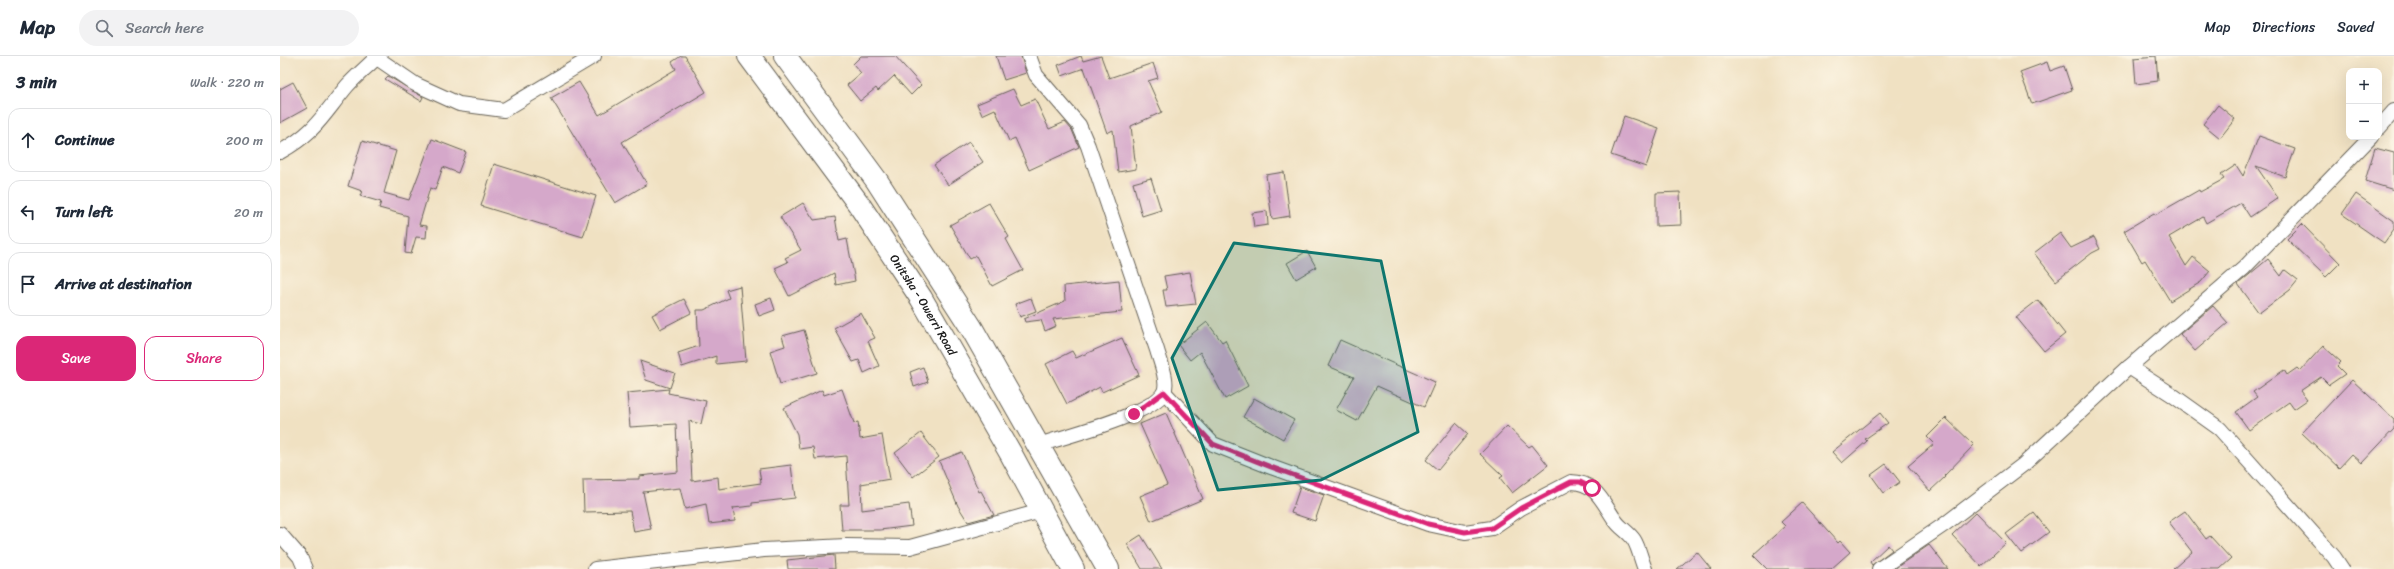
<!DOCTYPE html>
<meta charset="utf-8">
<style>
body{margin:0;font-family:Sriracha,sans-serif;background:#f2f2f3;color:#1f2937}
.controls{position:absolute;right:12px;top:12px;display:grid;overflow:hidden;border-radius:8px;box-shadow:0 4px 16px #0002}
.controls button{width:36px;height:36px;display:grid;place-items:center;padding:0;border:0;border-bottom:1px solid #e0e1e3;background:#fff;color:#1f2937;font:20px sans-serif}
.stop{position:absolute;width:12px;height:12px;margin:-9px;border:3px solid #db2777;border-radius:50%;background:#fff}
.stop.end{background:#db2777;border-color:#fff;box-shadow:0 1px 4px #0008}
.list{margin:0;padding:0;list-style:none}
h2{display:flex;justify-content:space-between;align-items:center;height:52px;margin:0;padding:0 16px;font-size:17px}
h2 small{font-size:13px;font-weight:400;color:#747a83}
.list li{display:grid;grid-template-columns:26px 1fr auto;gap:12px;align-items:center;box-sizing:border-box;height:64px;margin:0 8px 8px;padding:0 8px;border:1px solid #e0e1e3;border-radius:12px}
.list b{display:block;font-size:15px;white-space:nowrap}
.list em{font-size:13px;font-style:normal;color:#747a83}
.actions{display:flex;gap:8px;padding:12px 16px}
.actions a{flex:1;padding:9px 0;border:1px solid #db2777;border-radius:12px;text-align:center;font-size:14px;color:#db2777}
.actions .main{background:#db2777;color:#fff}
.icon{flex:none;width:22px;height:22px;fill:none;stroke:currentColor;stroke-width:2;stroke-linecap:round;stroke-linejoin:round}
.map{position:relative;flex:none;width:2114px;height:513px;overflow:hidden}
header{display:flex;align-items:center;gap:24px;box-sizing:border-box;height:56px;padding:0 20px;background:#fff;border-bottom:1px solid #e0e1e3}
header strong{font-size:19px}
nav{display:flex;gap:22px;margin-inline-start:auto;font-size:14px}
.search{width:280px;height:36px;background:#f2f2f3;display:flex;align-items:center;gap:10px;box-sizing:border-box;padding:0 14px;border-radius:22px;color:#747a83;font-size:15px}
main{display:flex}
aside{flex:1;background:#fff}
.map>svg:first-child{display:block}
.building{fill:#d5a8ca}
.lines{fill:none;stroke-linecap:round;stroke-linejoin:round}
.street-casing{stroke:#666156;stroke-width:16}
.highway-casing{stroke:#666156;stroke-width:24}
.street{stroke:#fff;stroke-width:14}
.highway{stroke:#fff;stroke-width:22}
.route{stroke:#db2777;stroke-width:5}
.marked{fill:#0f766e;fill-opacity:0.2;stroke:#0f766e;stroke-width:3;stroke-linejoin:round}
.labels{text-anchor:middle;stroke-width:3;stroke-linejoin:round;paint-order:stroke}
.street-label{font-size:12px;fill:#1c1c1c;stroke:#fcf5e5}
</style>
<header>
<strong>Map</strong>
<div class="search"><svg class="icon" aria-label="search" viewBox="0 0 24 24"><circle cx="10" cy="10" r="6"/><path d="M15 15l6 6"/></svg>Search here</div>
<nav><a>Map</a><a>Directions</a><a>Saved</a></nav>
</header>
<main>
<aside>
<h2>3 min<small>Walk · 220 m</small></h2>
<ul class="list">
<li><svg class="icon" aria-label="ahead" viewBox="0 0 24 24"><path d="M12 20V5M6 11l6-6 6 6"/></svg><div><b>Continue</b></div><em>200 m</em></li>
<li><svg class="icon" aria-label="left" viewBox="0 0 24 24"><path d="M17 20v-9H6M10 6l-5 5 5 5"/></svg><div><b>Turn left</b></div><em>20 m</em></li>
<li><svg class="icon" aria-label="arrive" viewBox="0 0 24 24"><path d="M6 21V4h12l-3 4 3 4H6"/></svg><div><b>Arrive at destination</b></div></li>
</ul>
<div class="actions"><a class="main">Save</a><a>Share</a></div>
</aside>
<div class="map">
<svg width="2114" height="513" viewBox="0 0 2114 513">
<rect width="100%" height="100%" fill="#fcf5e5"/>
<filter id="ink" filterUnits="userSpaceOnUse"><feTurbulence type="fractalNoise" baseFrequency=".025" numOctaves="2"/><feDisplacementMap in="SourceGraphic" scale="8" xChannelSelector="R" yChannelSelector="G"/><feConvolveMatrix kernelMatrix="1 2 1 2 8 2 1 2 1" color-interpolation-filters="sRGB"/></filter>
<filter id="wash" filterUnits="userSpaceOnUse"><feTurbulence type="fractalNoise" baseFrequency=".012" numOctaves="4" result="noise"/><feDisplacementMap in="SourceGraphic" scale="16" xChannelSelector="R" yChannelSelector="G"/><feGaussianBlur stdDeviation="0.9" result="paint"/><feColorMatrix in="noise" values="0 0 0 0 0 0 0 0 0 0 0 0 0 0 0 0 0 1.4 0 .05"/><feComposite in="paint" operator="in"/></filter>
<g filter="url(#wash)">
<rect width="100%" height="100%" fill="#f0e1c2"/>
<g id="blocks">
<g class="building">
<polygon points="401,0 405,0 426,36 342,86 367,128 335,147 271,42 299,26 319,59 396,13 392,6"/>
<polygon points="581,0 615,0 641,29 631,39 614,20 598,35 596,32 580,45 567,29 581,17 573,8"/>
<polygon points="716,0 741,0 746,17 724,24"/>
<polygon points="801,0 803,5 821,0 829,22 873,7 878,22 868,25 882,56 851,70 856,113 838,116 833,74 827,77 804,12 782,20 778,9"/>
<polygon points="1876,0 1878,25 1856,28 1854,2"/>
<polygon points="1767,6 1770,15 1784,10 1792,34 1752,48 1740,16"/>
<polygon points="108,20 143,41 141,45 105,23"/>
<polygon points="13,26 27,52 0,67 0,33"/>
<polygon points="733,33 741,49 755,43 769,73 785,66 792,74 799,91 749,114 735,82 729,85 715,53 702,59 697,48"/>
<polygon points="1938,49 1955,63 1940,82 1923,68"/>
<polygon points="1344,60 1379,72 1366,111 1331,99"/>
<polygon points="1979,80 2015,93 2005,121 1976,110 1998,142 1970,161 1961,147 1926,167 1923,161 1889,181 1906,210 1913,201 1930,215 1921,226 1890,245 1865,204 1862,206 1844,175 1874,157 1875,159 1919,134 1920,136 1944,123 1941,119 1956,109 1963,120"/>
<polygon points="152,83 186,96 178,117 163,111 155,134 150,132 139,169 147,170 146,182 136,181 131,198 125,197 128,160 99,152 101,146 80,140 82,135 68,130 82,85 116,95 104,137 129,144"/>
<polygon points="689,86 703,106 668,129 654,109"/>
<polygon points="2095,92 2114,97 2114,134 2085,125"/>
<polygon points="214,108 316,140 303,181 201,150"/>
<polygon points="1004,116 1010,160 992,163 986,119"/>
<polygon points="871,122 881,154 862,160 853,127"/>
<polygon points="1400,136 1401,169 1376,170 1376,137"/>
<polygon points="2076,138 2114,165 2114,173 2104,187 2062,158"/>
<polygon points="523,147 534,164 555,161 559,185 567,183 575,225 556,229 554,217 509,240 495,212 508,206 505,202 521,194 500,161"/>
<polygon points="709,147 729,181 726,183 743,214 712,230 696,200 690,203 670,169"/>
<polygon points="987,155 988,169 974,171 972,157"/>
<polygon points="2022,168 2060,207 2046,221 2007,183"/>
<polygon points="1780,177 1791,192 1814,181 1820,193 1812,197 1776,225 1754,197"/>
<polygon points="1027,195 1036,211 1016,223 1007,207"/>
<polygon points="1988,203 2001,220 2005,214 2018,224 2010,234 1979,257 1958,228"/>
<polygon points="910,216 916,248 886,251 883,234 887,234 884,220"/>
<polygon points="839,224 842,256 773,263 776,270 765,275 761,264 745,266 744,263 785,245 784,230"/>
<polygon points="460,230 466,305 436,308 436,300 402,311 398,297 419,290 417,254 424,254 449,242 446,234"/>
<polygon points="491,242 495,254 479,260 475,248"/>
<polygon points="751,242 756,255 740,261 735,248"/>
<polygon points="404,243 411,257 380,273 372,259"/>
<polygon points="1758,244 1785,278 1764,295 1736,261"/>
<polygon points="1933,250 1948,267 1915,295 1900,278"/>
<polygon points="581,257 595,282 588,285 599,310 584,317 579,304 573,306 554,272"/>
<polygon points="927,266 942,286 945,284 968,330 945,343 920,296 910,304 898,289"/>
<polygon points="524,274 537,317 500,328 490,295 505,290 502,280"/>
<polygon points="842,282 859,319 822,336 820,331 787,348 766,308 792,295 796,302"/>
<polygon points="1060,284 1155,326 1144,351 1097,330 1077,365 1056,354 1074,321 1048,310"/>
<polygon points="2043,290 2061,306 2057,310 2065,318 2049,329 2041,321 2020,335 2027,344 2014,353 2009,346 1969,374 1956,356 1977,341 1973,336 2004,314 2007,319 2017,312 2020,315"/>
<polygon points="360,305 395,317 390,332 366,324"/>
<polygon points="643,311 648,326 634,331 630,316"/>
<polygon points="2072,324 2114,363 2114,373 2082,407 2072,398 2059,412 2022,377"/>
<polygon points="389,333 388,337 426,345 421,368 409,365 412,425 438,421 439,433 481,427 479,413 511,409 515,442 472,447 472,450 453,452 455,465 429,468 426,448 405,453 400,432 363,436 371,473 354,476 350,455 304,456 303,424 359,423 359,420 398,416 396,368 350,371 347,337"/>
<polygon points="562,333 574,367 578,366 580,383 602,379 610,423 581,428 582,454 629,448 632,470 600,474 562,474 560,449 569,449 566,400 535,403 533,391 519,393 517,378 504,352 542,334 544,339"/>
<polygon points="974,342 1014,364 1003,383 963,361"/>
<polygon points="886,357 923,443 871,465 860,440 887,429 860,368"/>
<polygon points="1600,357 1608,367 1585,383 1587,385 1562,407 1552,396"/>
<polygon points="1666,362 1694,389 1664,420 1665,421 1650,435 1628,410 1654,388 1647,381"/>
<polygon points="1176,367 1188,378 1158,414 1146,404"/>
<polygon points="1227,370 1249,391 1252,389 1268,409 1232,437 1220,422 1223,420 1200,398"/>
<polygon points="641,377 659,401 633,421 615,397"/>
<polygon points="682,396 699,436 701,435 714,459 688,466 678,450 659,405"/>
<polygon points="1606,408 1620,426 1604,437 1591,419"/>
<polygon points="1020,431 1044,439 1035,465 1011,457"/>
<polygon points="1522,447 1558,487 1560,485 1570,496 1551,513 1487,513 1473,499 1505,470 1501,466"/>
<polygon points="1905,455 1926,483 1930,480 1951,503 1940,513 1893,513 1912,496 1889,466"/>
<polygon points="1696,456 1726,487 1701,510 1672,479"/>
<polygon points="1754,457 1769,476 1741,497 1726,478"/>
<polygon points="861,479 882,513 862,513 847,488"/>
<polygon points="1608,489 1612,494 1592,509 1590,506"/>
<polygon points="1649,489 1668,513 1614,513"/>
<polygon points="1417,496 1431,513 1397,513"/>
<polygon points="554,499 555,513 508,513 507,504"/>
</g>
</g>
</g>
<g filter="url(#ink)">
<use href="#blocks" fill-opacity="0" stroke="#666156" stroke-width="1"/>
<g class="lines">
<g class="street-casing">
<g id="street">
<polyline points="94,0 135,28 179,48 224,54 314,0"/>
<path d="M749,0L756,19L799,69L808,90L877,294C880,305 889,325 884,336C873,358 783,381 758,389"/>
<polyline points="2099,72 2114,55"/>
<path d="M0,96C36,76 42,60 67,30C76,20 87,11 96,2"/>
<polyline points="1849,311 1891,338 1940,373 2054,501 2062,513"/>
<path d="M884,336L933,388L991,411L1148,468L1185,476L1212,472L1241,452L1291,426C1316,426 1323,447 1335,464C1340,472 1349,476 1354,484C1359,492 1361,504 1365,513"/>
<polyline points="0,478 20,501 25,513"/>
<polyline points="315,513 484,494 566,490 630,491 761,455"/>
<polyline points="1599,513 1665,468 1744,408 1849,311 1964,212 2091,81"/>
</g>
</g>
<g class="highway-casing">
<g id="highway">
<path id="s1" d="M469,0L578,147L641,242L731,398L793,513"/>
<polyline points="505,0 597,125 691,271 828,513"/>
</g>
</g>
<use href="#street" class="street"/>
<use href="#highway" class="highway"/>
</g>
</g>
<g class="lines" filter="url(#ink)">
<polyline class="route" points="854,358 884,336 933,388 991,411 1148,468 1185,476 1212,472 1241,452 1291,426 1300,426 1312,432"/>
</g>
<path class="marked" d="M954,187L1101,205L1138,376L1041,424L938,434L892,302Z"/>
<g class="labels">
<g class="street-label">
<text dy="4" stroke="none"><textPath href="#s1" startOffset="304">Onitsha - Owerri Road</textPath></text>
</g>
</g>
</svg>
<div class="controls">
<button>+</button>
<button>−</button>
</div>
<div class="stop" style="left:1312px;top:432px"></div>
<div class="stop end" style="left:854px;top:358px"></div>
</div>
</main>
